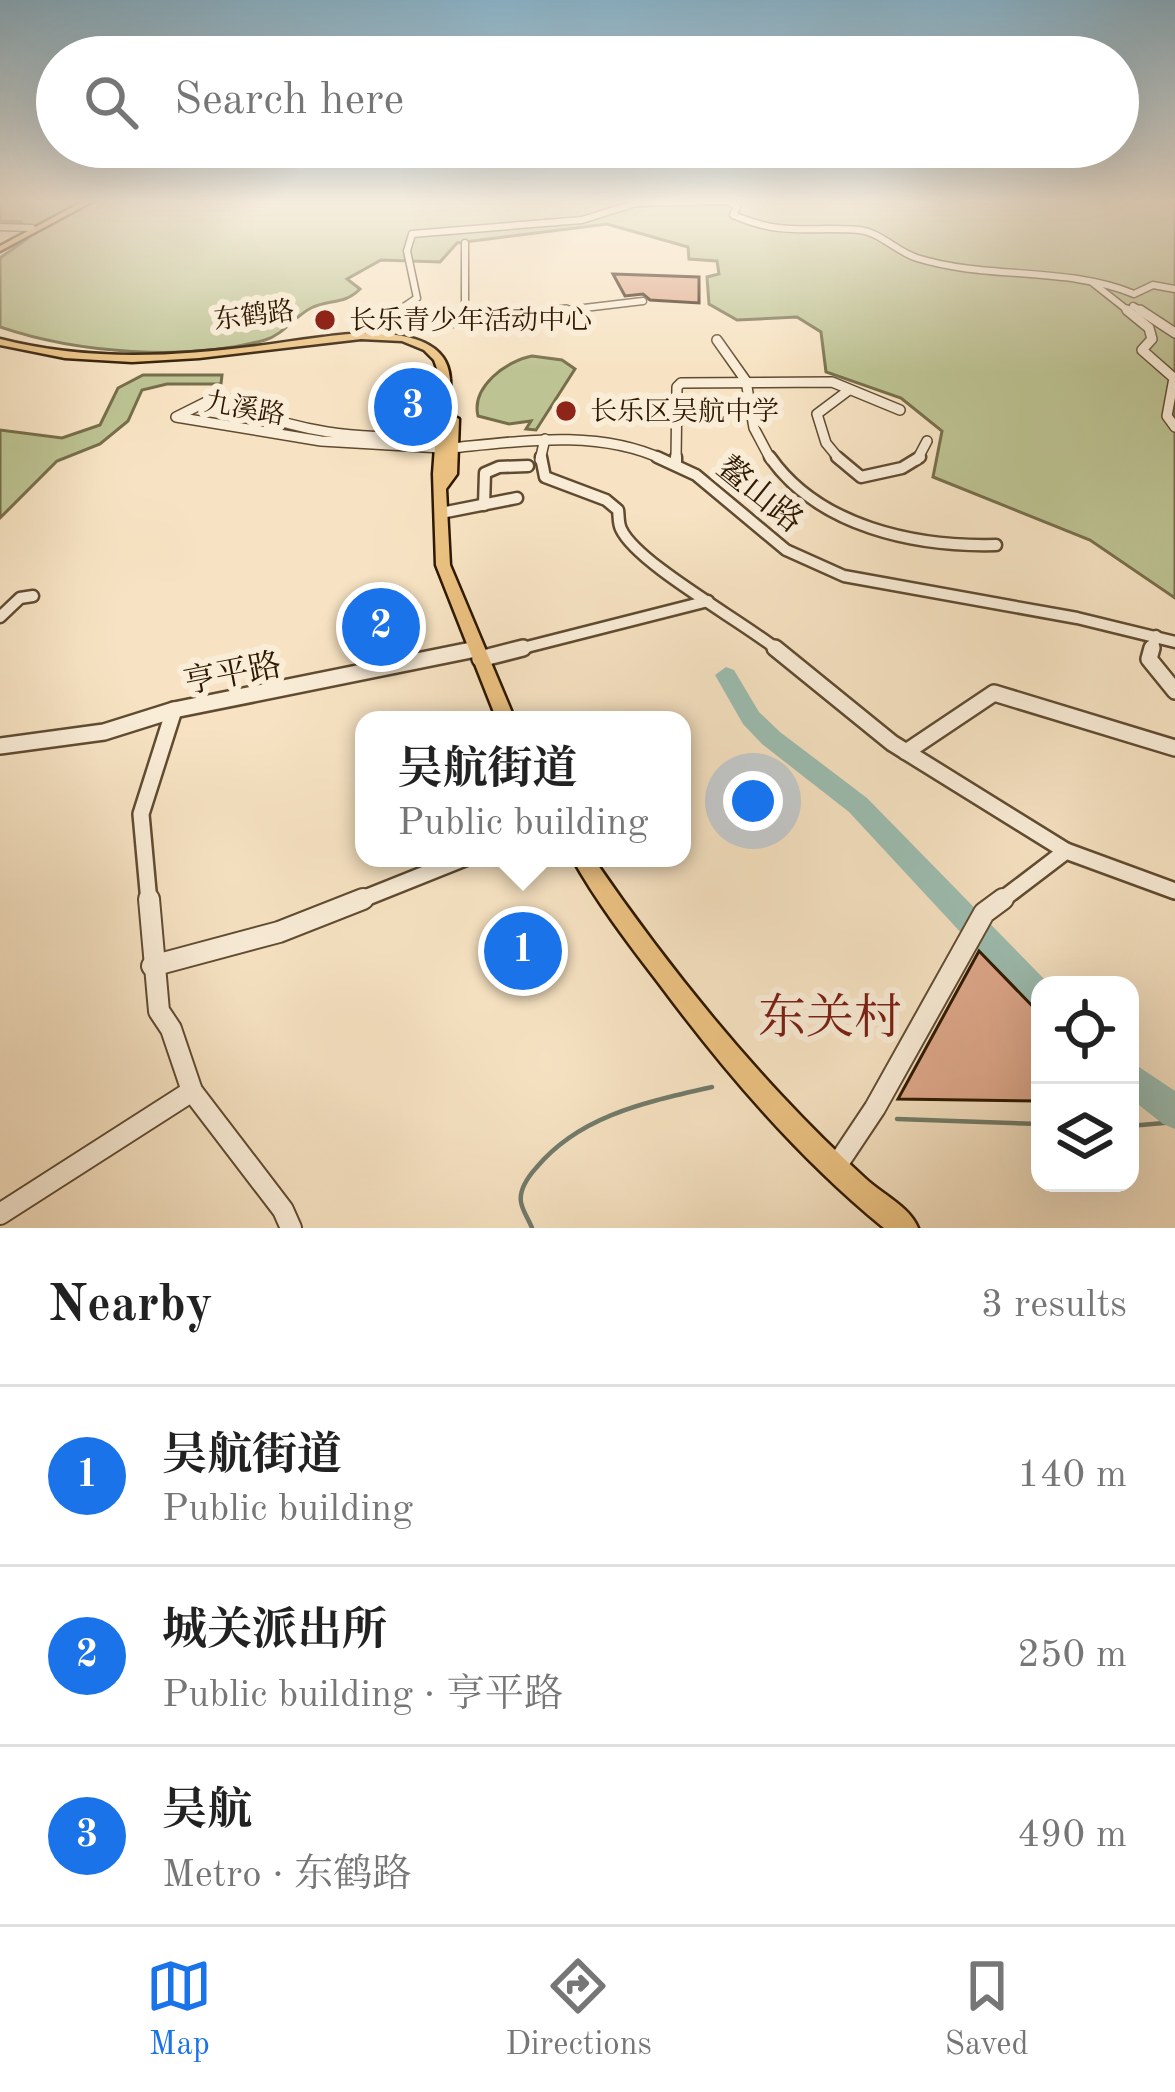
<!DOCTYPE html>
<meta charset="utf-8">
<style>
body{margin:0;font-family:"Old Standard TT","Noto Serif SC",serif;background:#f2f2f2;color:#222}
.controls{position:absolute;right:36px;bottom:36px;display:grid;overflow:hidden;border-radius:24px;box-shadow:0 12px 48px #0002}
.controls button{width:108px;height:108px;display:grid;place-items:center;padding:0;border:0;border-bottom:3px solid #e0e0e0;background:#fff;color:#222;font:60px sans-serif}
.you{position:absolute;left:753px;top:801px;width:42px;height:42px;margin:-30px;border:9px solid #fff;border-radius:50%;background:#1a73e8;box-shadow:0 0 0 18px #1a73e833}
.badge{display:grid;place-items:center;width:78px;height:78px;border-radius:50%;background:#1a73e8;color:#fff;font-size:39px;font-weight:700}
.pin{position:absolute;translate:-50% -50%;border:6px solid #fff;box-shadow:0 3px 12px #0006}
.popup{position:absolute;left:355px;top:711px;width:336px;height:156px;box-sizing:border-box;display:grid;place-content:center;border-radius:24px;background:#fff;filter:drop-shadow(0 3px 9px #0005);font-size:39px;white-space:nowrap;color:#767676}
.popup b{font-size:45px;color:#222}
.popup::after{content:'';position:absolute;left:50%;top:100%;margin-left:-24px;border:24px solid transparent;border-top-color:#fff}
.list{margin:0;padding:0;list-style:none}
h2{display:flex;justify-content:space-between;align-items:center;height:156px;margin:0;padding:0 48px;font-size:51px}
h2 small{font-size:39px;font-weight:400;color:#767676}
.list li{display:grid;grid-template-columns:78px 1fr auto;gap:36px;align-items:center;box-sizing:border-box;height:180px;padding:0 48px;border-top:3px solid #e0e0e0}
.list b{display:block;font-size:45px;white-space:nowrap}
.list p{margin:0;font-size:39px;white-space:nowrap;color:#767676}
.list em{font-size:39px;font-style:normal;color:#767676}
.icon{flex:none;width:66px;height:66px;fill:none;stroke:currentColor;stroke-width:2;stroke-linecap:round;stroke-linejoin:round}
.map{position:relative;flex:none;width:1175px;height:1228px;overflow:hidden}
.search{position:absolute;background:#fff;box-shadow:0 12px 48px #0002;left:36px;right:36px;top:36px;height:132px;display:flex;align-items:center;gap:30px;box-sizing:border-box;padding:0 42px;border-radius:66px;color:#767676;font-size:45px}
.sheet{height:696px;background:#fff}
nav{display:flex;justify-content:space-around;align-items:center;box-sizing:border-box;height:168px;border-top:3px solid #e0e0e0;background:#fff;font-size:33px;color:#767676}
nav a{display:grid;justify-items:center;gap:6px}
nav .on{color:#1a73e8}
.map>svg:first-child{display:block}
.green{fill:#bdc393;stroke:#766e4a;stroke-width:3}
.lines{fill:none;stroke-linecap:round;stroke-linejoin:round}
.stream{stroke:#717c6b;stroke-width:4.5}
.river{fill:#9dbeb2;fill-rule:evenodd}
.building{fill:#dfa98c;stroke:#2e1800;stroke-width:3}
.minor-far4-casing{stroke:#604b31;stroke-width:9}
.minor-far3-casing{stroke:#604b31;stroke-width:12}
.minor-far2-casing{stroke:#604b31;stroke-width:15}
.minor-far1-casing{stroke:#604b31;stroke-width:20}
.minor-casing{stroke:#604b31;stroke-width:24}
.major-casing{stroke:#2e1800;stroke-width:5}
.minor-far4{stroke:#faedd8;stroke-width:6}
.minor-far3{stroke:#faedd8;stroke-width:9}
.minor-far2{stroke:#faedd8;stroke-width:10}
.minor-far1{stroke:#faedd8;stroke-width:15}
.minor{stroke:#faedd8;stroke-width:20}
.major{fill:#ecc282;fill-rule:evenodd}
.poi-dot{fill:#8f2418;stroke:#faedd8;stroke-width:4.5}
.labels{text-anchor:middle;stroke-width:12;stroke-linejoin:round;paint-order:stroke}
.far-street-label{font-size:27px;fill:#2e1800;stroke:#faedd8}
.far-poi-label{font-size:27px;fill:#2e1800;stroke:#faedd8;text-anchor:start}
.street-label{font-size:33px;fill:#2e1800;stroke:#faedd8}
.near-quarter-label{font-size:48px;fill:#7a1f14;stroke:#faedd8}
</style>
<div class="map">
<svg width="1175" height="1228" viewBox="0 0 1175 1228">
<rect width="100%" height="100%" fill="#f7e3c3"/>
<filter id="stains"><feTurbulence type="fractalNoise" baseFrequency=".00167" numOctaves="4"/><feColorMatrix values="0 0 0 0 .2 0 0 0 0 .09 0 0 0 0 .02 0 0 0 .5 -.17"/></filter>
<radialGradient id="worn" r=".72"><stop offset=".6" stop-color="#630" stop-opacity="0"/><stop offset="1" stop-color="#630" stop-opacity=".3"/></radialGradient>
<g class="green">
<path d="M0,200H1175V598L1090,540L933,477L942,431L901,398L826,372L821,332L797,317L737,320L709,304L707,277L719,274L717,261L689,259L688,247L607,224L457,243L440,262L381,260L347,279L360,289C344,305 330,299 311,308C295,316 283,335 265,340C187,362 76,353 0,327V258L27,239L21,222L0,221Z"/>
<path d="M532,356L562,360L575,369L536,430L526,429L531,421L509,424L478,416C471,387 506,361 532,356Z"/>
<polygon points="143,375 222,375 221,384 167,384 142,390 128,421 100,444 57,461 0,518 0,430 62,438 100,425 118,388"/>
</g>
<g class="lines">
<g class="stream">
<polyline points="897,1119 1040,1124"/>
<polyline points="1130,1126 1175,1122"/>
<path d="M532,1228C529,1220 522,1210 521,1202C519,1190 528,1177 536,1168C580,1115 647,1102 712,1087"/>
</g>
<g class="river">
<polygon points="726,667 734,670 759,712 780,732 867,798 1050,985 1040,985 1040,1010 1029,1006 849,812 762,744 743,724 715,675"/>
<polygon points="1130,1061 1175,1091 1175,1129 1163,1124 1130,1098"/>
</g>
</g>
<g class="building">
<polygon points="613,274 699,277 699,303 650,300 643,294 625,296"/>
<polygon points="979,951 1040,1014 1040,1101 898,1099"/>
</g>
<g class="lines">
<g class="minor-far4-casing">
<g id="minor-far4">
<polyline points="0,227 32,228"/>
<polyline points="465,243 465,313"/>
<polyline points="1093,283 1131,313"/>
<polyline points="1133,306 1145,313"/>
<path d="M395,313L417,298L407,251L412,234L582,220L636,203L729,201L737,207L733,215C785,237 807,226 859,230C880,232 897,252 917,258C987,280 1067,266 1134,294L1153,285L1175,289"/>
<polyline points="542,313 643,301"/>
</g>
</g>
<g class="minor-far3-casing">
<g id="minor-far3">
<polyline points="465,310 465,320"/>
<polyline points="1127,310 1149,328 1152,339 1142,350 1174,378 1167,416 1175,427"/>
<polyline points="1140,310 1175,333"/>
<polyline points="374,326 481,321 566,310"/>
<polyline points="370,331 399,310"/>
<polyline points="717,340 746,381 754,428 771,460"/>
<path d="M441,448L321,441L176,417L220,395C289,436 363,438 442,438"/>
<path d="M452,448C521,441 599,429 664,460"/>
<polyline points="540,460 545,439"/>
<polyline points="676,460 677,387 681,383 832,382 900,410"/>
<polyline points="840,460 826,443 817,414 849,390"/>
<polyline points="917,460 927,441"/>
</g>
</g>
<g class="minor-far2-casing">
<g id="minor-far2">
<path d="M541,457L545,477L606,500L618,510C619,516 618,523 621,529C637,564 744,622 779,651"/>
<polyline points="657,457 696,475 786,550 844,576 1077,618 1175,642"/>
<path d="M770,457C819,527 915,547 996,545"/>
<polyline points="837,457 861,477 902,468 920,457"/>
<polyline points="676,462 676,457"/>
<polyline points="484,505 485,473 499,467 528,466"/>
<polyline points="441,513 517,498"/>
<polyline points="0,617 20,598 33,596"/>
<polyline points="465,651 476,649"/>
<polyline points="511,651 708,601"/>
<polyline points="1151,651 1156,636"/>
</g>
</g>
<g class="minor-far1-casing">
<g id="minor-far1">
<polyline points="775,648 892,743 1066,851"/>
<polyline points="1152,648 1149,659 1175,691"/>
<polyline points="480,659 523,648"/>
<polyline points="0,746 104,732 174,710 476,649"/>
<polyline points="906,752 994,693 1175,748"/>
<polyline points="149,902 141,814 174,710"/>
<polyline points="355,902 465,858"/>
<polyline points="999,902 1066,851 1175,891"/>
</g>
</g>
<g class="minor-casing">
<g id="minor">
<polyline points="149,899 159,1011 171,1029 192,1091 283,1210 291,1228"/>
<polyline points="152,966 279,932 363,899"/>
<polyline points="835,1168 875,1108 984,913 1003,899"/>
<polyline points="0,1214 192,1091"/>
</g>
</g>
<g class="major-casing">
<g id="major">
<polygon points="86,200 95,200 0,251 0,246"/>
<path d="M377,333C407,335 448,341 450,379C451,392 449,405 448,418L453,416L459,419L457,474L446,489L450,565L515,720H497L436,565L433,474L440,377L434,360L424,350L402,341L361,339L199,358L132,362L65,358L0,345V339C86,361 170,357 257,346C297,341 336,333 377,333Z"/>
<path d="M572,858H593C650,941 712,1021 781,1095C808,1124 836,1152 866,1179C882,1194 910,1207 918,1228H884C797,1157 724,1071 657,981C627,942 596,901 572,858Z"/>
</g>
</g>
<use href="#minor-far4" class="minor-far4"/>
<use href="#minor-far3" class="minor-far3"/>
<use href="#minor-far2" class="minor-far2"/>
<use href="#minor-far1" class="minor-far1"/>
<use href="#minor" class="minor"/>
<use href="#major" class="major"/>
</g>
<linearGradient id="sky" x2="0" y2="1"><stop stop-color="#8ab8d2"/><stop offset="0.54" stop-color="#fbf2e4"/><stop offset="1" stop-color="#fbf2e4" stop-opacity="0"/></linearGradient>
<rect width="1175" height="372" fill="url(#sky)"/>
<g class="poi-dot">
<circle cx="325" cy="320" r="12"/>
<circle cx="566" cy="411" r="12"/>
</g>
<g class="labels">
<g class="far-street-label">
<text transform="translate(254 315) rotate(-7)" y="9">东鹤路</text>
<text transform="translate(245 408) rotate(10)" y="9">九溪路</text>
</g>
<g class="far-poi-label">
<text x="349" y="329">长乐青少年活动中心</text>
<text x="590" y="420">长乐区吴航中学</text>
</g>
<g class="street-label">
<text transform="translate(761 493) rotate(39)" y="12">鳌山路</text>
<text transform="translate(232 672) rotate(-11)" y="12">亨平路</text>
</g>
<g class="near-quarter-label">
<text x="830" y="1033">东关村</text>
</g>
</g>
<rect width="100%" height="100%" filter="url(#stains)"/>
<rect width="100%" height="100%" fill="url(#worn)"/>
</svg>
<div class="controls">
<button><svg class="icon" aria-label="locate" viewBox="0 0 24 24"><circle cx="12" cy="12" r="6"/><path d="M12 2v4M12 18v4M2 12h4M18 12h4"/></svg></button>
<button><svg class="icon" aria-label="layers" viewBox="0 0 24 24"><path d="M12 4l9 5-9 5-9-5zM3 14l9 5 9-5"/></svg></button>
</div>
<div class="you"></div>
<div class="pin badge" style="left:523px;top:951px">1</div>
<div class="popup"><b>吴航街道</b>Public building</div>
<div class="pin badge" style="left:381px;top:627px">2</div>
<div class="pin badge" style="left:413px;top:407px">3</div>
<div class="search"><svg class="icon" aria-label="search" viewBox="0 0 24 24"><circle cx="10" cy="10" r="6"/><path d="M15 15l6 6"/></svg>Search here</div>
</div>
<section class="sheet">
<h2>Nearby<small>3 results</small></h2>
<ul class="list">
<li><span class="badge">1</span><div><b>吴航街道</b><p>Public building</p></div><em>140 m</em></li>
<li><span class="badge">2</span><div><b>城关派出所</b><p>Public building · 亨平路</p></div><em>250 m</em></li>
<li><span class="badge">3</span><div><b>吴航</b><p>Metro · 东鹤路</p></div><em>490 m</em></li>
</ul>
</section>
<nav>
<a class="on"><svg class="icon" aria-label="map" viewBox="0 0 24 24"><path d="M3 6l6-2 6 2 6-2v14l-6 2-6-2-6 2zM9 4v14M15 6v14"/></svg>Map</a>
<a><svg class="icon" aria-label="directions" viewBox="0 0 24 24"><path d="M12 3l9 9-9 9-9-9zM9 14v-3h6M13 9l2 2-2 2"/></svg>Directions</a>
<a><svg class="icon" aria-label="saved" viewBox="0 0 24 24"><path d="M7 4h10v16l-5-4-5 4z"/></svg>Saved</a>
</nav>
